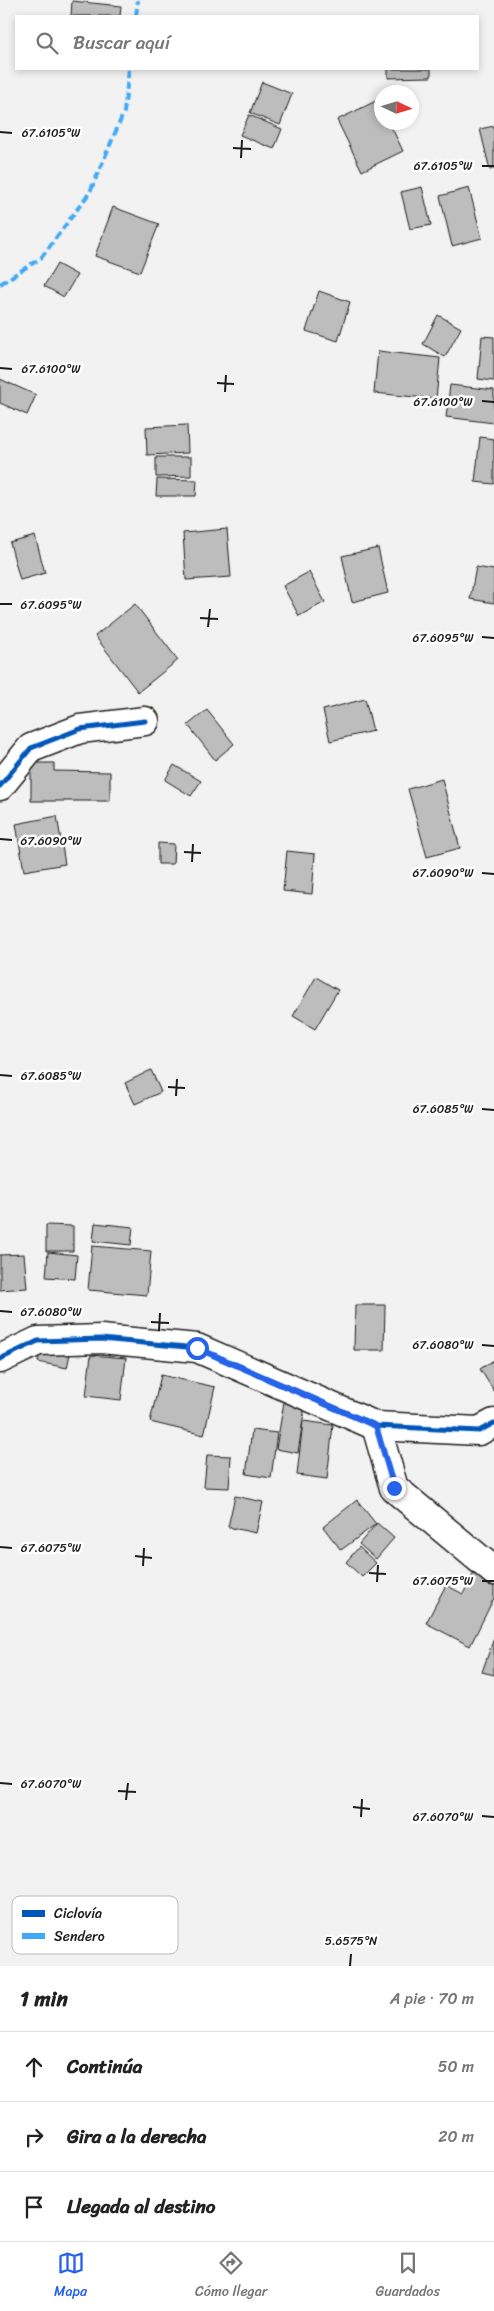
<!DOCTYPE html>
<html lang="es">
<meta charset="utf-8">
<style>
body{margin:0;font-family:Sriracha,sans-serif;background:#f6f6f6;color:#222}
.compass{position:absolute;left:374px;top:85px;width:45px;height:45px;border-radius:50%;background:#fff;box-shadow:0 2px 8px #0003;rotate:94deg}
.stop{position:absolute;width:15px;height:15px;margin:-11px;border:4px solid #2563eb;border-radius:50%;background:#fff}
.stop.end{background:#2563eb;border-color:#fff;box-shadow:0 1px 5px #0008}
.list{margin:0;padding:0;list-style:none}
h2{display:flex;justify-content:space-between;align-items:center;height:65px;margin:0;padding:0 20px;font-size:21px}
h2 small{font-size:16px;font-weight:400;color:#767676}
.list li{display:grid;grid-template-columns:32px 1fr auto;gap:15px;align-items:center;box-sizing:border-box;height:70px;padding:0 20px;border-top:1px solid #e0e0e0}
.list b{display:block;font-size:19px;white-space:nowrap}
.list em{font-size:16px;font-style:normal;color:#767676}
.icon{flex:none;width:28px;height:28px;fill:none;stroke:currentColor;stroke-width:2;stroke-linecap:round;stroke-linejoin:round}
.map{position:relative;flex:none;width:494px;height:1966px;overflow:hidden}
.search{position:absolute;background:#fff;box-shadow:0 2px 8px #0003;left:15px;right:15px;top:15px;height:55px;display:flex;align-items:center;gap:12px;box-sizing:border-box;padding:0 18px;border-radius:0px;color:#767676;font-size:19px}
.sheet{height:275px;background:#fff}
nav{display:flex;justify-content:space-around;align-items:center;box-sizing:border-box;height:70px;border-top:1px solid #e0e0e0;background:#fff;font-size:14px;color:#767676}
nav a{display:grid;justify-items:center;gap:2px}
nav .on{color:#2563eb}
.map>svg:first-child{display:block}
.building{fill:#bdbdbd;stroke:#1c1c1c}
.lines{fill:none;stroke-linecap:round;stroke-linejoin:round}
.street-casing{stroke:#1c1c1c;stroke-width:31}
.street{stroke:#fff;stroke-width:28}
.quiet{stroke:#3fa9f5;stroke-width:4;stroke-dasharray:8 4;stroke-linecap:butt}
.cycleway-casing{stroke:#fff;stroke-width:8}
.cycleway{stroke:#0057b8;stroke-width:5}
.route{stroke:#2563eb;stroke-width:6}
.ticks{fill:none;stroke:#1c1c1c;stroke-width:2}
.key{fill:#fff;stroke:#bbb;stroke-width:1}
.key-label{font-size:14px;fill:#1c1c1c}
.ticks-label{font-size:12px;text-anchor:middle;fill:#1c1c1c;stroke:#fff;stroke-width:5;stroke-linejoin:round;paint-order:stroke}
</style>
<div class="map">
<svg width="494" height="1966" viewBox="0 0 494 1966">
<rect width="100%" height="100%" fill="#f2f2f2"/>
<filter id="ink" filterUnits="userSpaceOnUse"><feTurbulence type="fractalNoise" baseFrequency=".02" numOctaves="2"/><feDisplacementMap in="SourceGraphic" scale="10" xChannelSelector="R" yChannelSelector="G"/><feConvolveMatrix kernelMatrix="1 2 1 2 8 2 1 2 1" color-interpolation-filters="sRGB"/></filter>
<g filter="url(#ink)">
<g class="building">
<polygon points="72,1 121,6 120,16 71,16"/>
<polygon points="388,69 431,69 431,77 388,78"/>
<polygon points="262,82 292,94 280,125 250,113"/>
<polygon points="378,100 382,107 382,122 389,122 403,151 362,171 337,120"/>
<polygon points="249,115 282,129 274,149 240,135"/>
<polygon points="494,126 494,169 490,170 480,129"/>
<polygon points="422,187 431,225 410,229 401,192"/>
<polygon points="469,188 482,238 452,246 440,196"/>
<polygon points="113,207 159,224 140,272 95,256"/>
<polygon points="57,264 77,275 64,297 44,286"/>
<polygon points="319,291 350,302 338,341 306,331"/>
<polygon points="438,315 461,328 445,357 423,344"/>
<polygon points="482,336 494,337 494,381 478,379"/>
<polygon points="378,351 440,358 436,399 374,393"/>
<polygon points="0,379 36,395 27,415 0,403"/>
<polygon points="450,385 494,390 494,423 446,417"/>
<polygon points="187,425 188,453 147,455 146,427"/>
<polygon points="480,437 494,439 494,484 475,482"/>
<polygon points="156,457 191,457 191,476 156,477"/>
<polygon points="157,479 197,480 196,496 156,496"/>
<polygon points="227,529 231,577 186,580 183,533"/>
<polygon points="35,536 45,573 20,580 10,543"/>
<polygon points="378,548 388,593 352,602 342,556"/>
<polygon points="476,567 494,570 494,603 470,599"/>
<polygon points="309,572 325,602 299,616 283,586"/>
<polygon points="135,604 178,660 138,692 95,636"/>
<polygon points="365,699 373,731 330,741 323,710"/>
<polygon points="207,710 234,744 215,760 188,725"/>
<polygon points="31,763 54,763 54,771 110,772 110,801 31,801"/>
<polygon points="174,765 201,781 191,796 165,780"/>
<polygon points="442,779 460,848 427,857 408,789"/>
<polygon points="57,816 65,864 24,871 16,824"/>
<polygon points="158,843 174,844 173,864 158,864"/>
<polygon points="287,851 315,854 312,894 283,891"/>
<polygon points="316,977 338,990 315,1029 293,1016"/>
<polygon points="151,1070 161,1092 135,1104 125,1083"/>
<polygon points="95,1223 133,1227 131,1245 93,1241"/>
<polygon points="46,1225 73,1226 73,1251 46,1251"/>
<polygon points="92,1246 151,1251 147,1295 88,1290"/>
<polygon points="48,1252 77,1255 75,1279 46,1277"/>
<polygon points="24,1254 27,1288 0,1290 0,1255"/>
<polygon points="355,1305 385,1305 384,1350 354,1350"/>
<polygon points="44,1333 73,1339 67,1368 38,1362"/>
<polygon points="91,1355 126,1358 121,1400 86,1396"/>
<polygon points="494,1360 494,1391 480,1369"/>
<polygon points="161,1375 215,1387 204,1435 150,1422"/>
<polygon points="286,1390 307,1393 298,1453 276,1449"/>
<polygon points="303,1421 333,1425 327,1479 297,1475"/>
<polygon points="252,1430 277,1433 271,1478 246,1474"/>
<polygon points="207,1455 231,1456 229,1488 204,1487"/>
<polygon points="235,1496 263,1502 256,1533 228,1527"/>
<polygon points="357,1500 376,1524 341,1550 323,1527"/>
<polygon points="377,1523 394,1538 376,1559 359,1544"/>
<polygon points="359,1547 376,1563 362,1577 346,1562"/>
<polygon points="474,1573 494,1584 494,1598 470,1646 426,1623 446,1585 463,1594"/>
<polygon points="494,1638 494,1675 482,1672"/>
</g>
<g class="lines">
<g class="street-casing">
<g id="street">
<polyline points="0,786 31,748 80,729 145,721"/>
<polyline points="0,1359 38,1341 101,1339 197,1348 376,1426 479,1431 494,1423"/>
<polyline points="376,1426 394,1488 494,1571"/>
</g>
</g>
<use href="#street" class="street"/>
<g class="quiet">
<polyline points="136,16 138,0"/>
<polyline points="0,284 41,258 90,192 124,112 129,69"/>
</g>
<g class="cycleway-casing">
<g id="cycleway">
<polyline points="0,786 31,748 80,729 145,721"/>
<polyline points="0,1359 38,1341 101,1339 197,1348 376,1426 479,1431 494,1423"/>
</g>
</g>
<use href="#cycleway" class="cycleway"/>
</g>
</g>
<g class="lines" filter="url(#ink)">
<polyline class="route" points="197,1348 376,1426 394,1488"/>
</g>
<path class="ticks" d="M0,132L12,133M233,148L251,149M241,158L242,140M482,166H494M0,368L12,369M217,383L234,384M225,392L226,375M482,401L494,402M0,604H12M200,618L218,619M208,627L210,609M482,637L494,638M0,839L12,840M184,852L201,853M192,862L193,844M482,873L494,874M0,1075L12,1076M168,1087L185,1088M176,1096L177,1079M482,1109L494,1110M0,1311L12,1312M151,1322L169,1323M159,1331L160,1313M482,1345L494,1346M0,1547L12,1548M135,1556L152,1558M143,1566L144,1548M369,1573L386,1574M482,1581H494M377,1582L378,1565M0,1783L12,1784M118,1791L136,1792M126,1800L128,1783M353,1807L370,1809M482,1816L494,1817M361,1817L362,1799M350,1966L351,1954"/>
<rect x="12" y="1896" width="166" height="58" rx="8" class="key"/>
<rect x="22" y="1910" width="23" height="7" fill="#0057b8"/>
<rect x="22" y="1933" width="23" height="6" fill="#3fa9f5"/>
<g class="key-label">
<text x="54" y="1918">Ciclovía</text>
<text x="54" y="1941">Sendero</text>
</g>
<g class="ticks-label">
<text x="51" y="137">67.6105°W</text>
<text x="443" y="170">67.6105°W</text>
<text x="51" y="373">67.6100°W</text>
<text x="443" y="406">67.6100°W</text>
<text x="51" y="609">67.6095°W</text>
<text x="443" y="642">67.6095°W</text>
<text x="51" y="845">67.6090°W</text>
<text x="443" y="877">67.6090°W</text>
<text x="51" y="1080">67.6085°W</text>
<text x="443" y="1113">67.6085°W</text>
<text x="51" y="1316">67.6080°W</text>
<text x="443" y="1349">67.6080°W</text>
<text x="51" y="1552">67.6075°W</text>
<text x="443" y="1585">67.6075°W</text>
<text x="51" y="1788">67.6070°W</text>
<text x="443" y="1821">67.6070°W</text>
<text x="351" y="1945">5.6575°N</text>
</g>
</svg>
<svg class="compass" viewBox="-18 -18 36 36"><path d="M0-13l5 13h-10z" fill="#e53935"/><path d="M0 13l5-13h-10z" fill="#767676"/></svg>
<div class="stop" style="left:197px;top:1348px"></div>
<div class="stop end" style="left:394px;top:1488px"></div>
<div class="search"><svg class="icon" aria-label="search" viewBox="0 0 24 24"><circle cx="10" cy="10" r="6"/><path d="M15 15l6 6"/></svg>Buscar aquí</div>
</div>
<section class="sheet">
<h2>1 min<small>A pie · 70 m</small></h2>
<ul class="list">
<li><svg class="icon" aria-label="ahead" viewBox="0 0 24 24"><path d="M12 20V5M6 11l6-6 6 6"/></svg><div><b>Continúa</b></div><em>50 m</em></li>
<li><svg class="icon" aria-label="right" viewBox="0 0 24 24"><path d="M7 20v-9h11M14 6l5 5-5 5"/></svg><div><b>Gira a la derecha</b></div><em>20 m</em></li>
<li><svg class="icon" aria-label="arrive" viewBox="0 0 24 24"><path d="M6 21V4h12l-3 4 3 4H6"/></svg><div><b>Llegada al destino</b></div></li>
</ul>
</section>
<nav>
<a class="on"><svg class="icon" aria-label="map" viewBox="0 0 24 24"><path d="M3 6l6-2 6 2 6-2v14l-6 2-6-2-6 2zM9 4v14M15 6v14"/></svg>Mapa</a>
<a><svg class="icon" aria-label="directions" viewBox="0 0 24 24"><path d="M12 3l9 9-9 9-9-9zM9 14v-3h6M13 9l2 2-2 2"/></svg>Cómo llegar</a>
<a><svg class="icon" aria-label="saved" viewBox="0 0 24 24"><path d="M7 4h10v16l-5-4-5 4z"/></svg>Guardados</a>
</nav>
